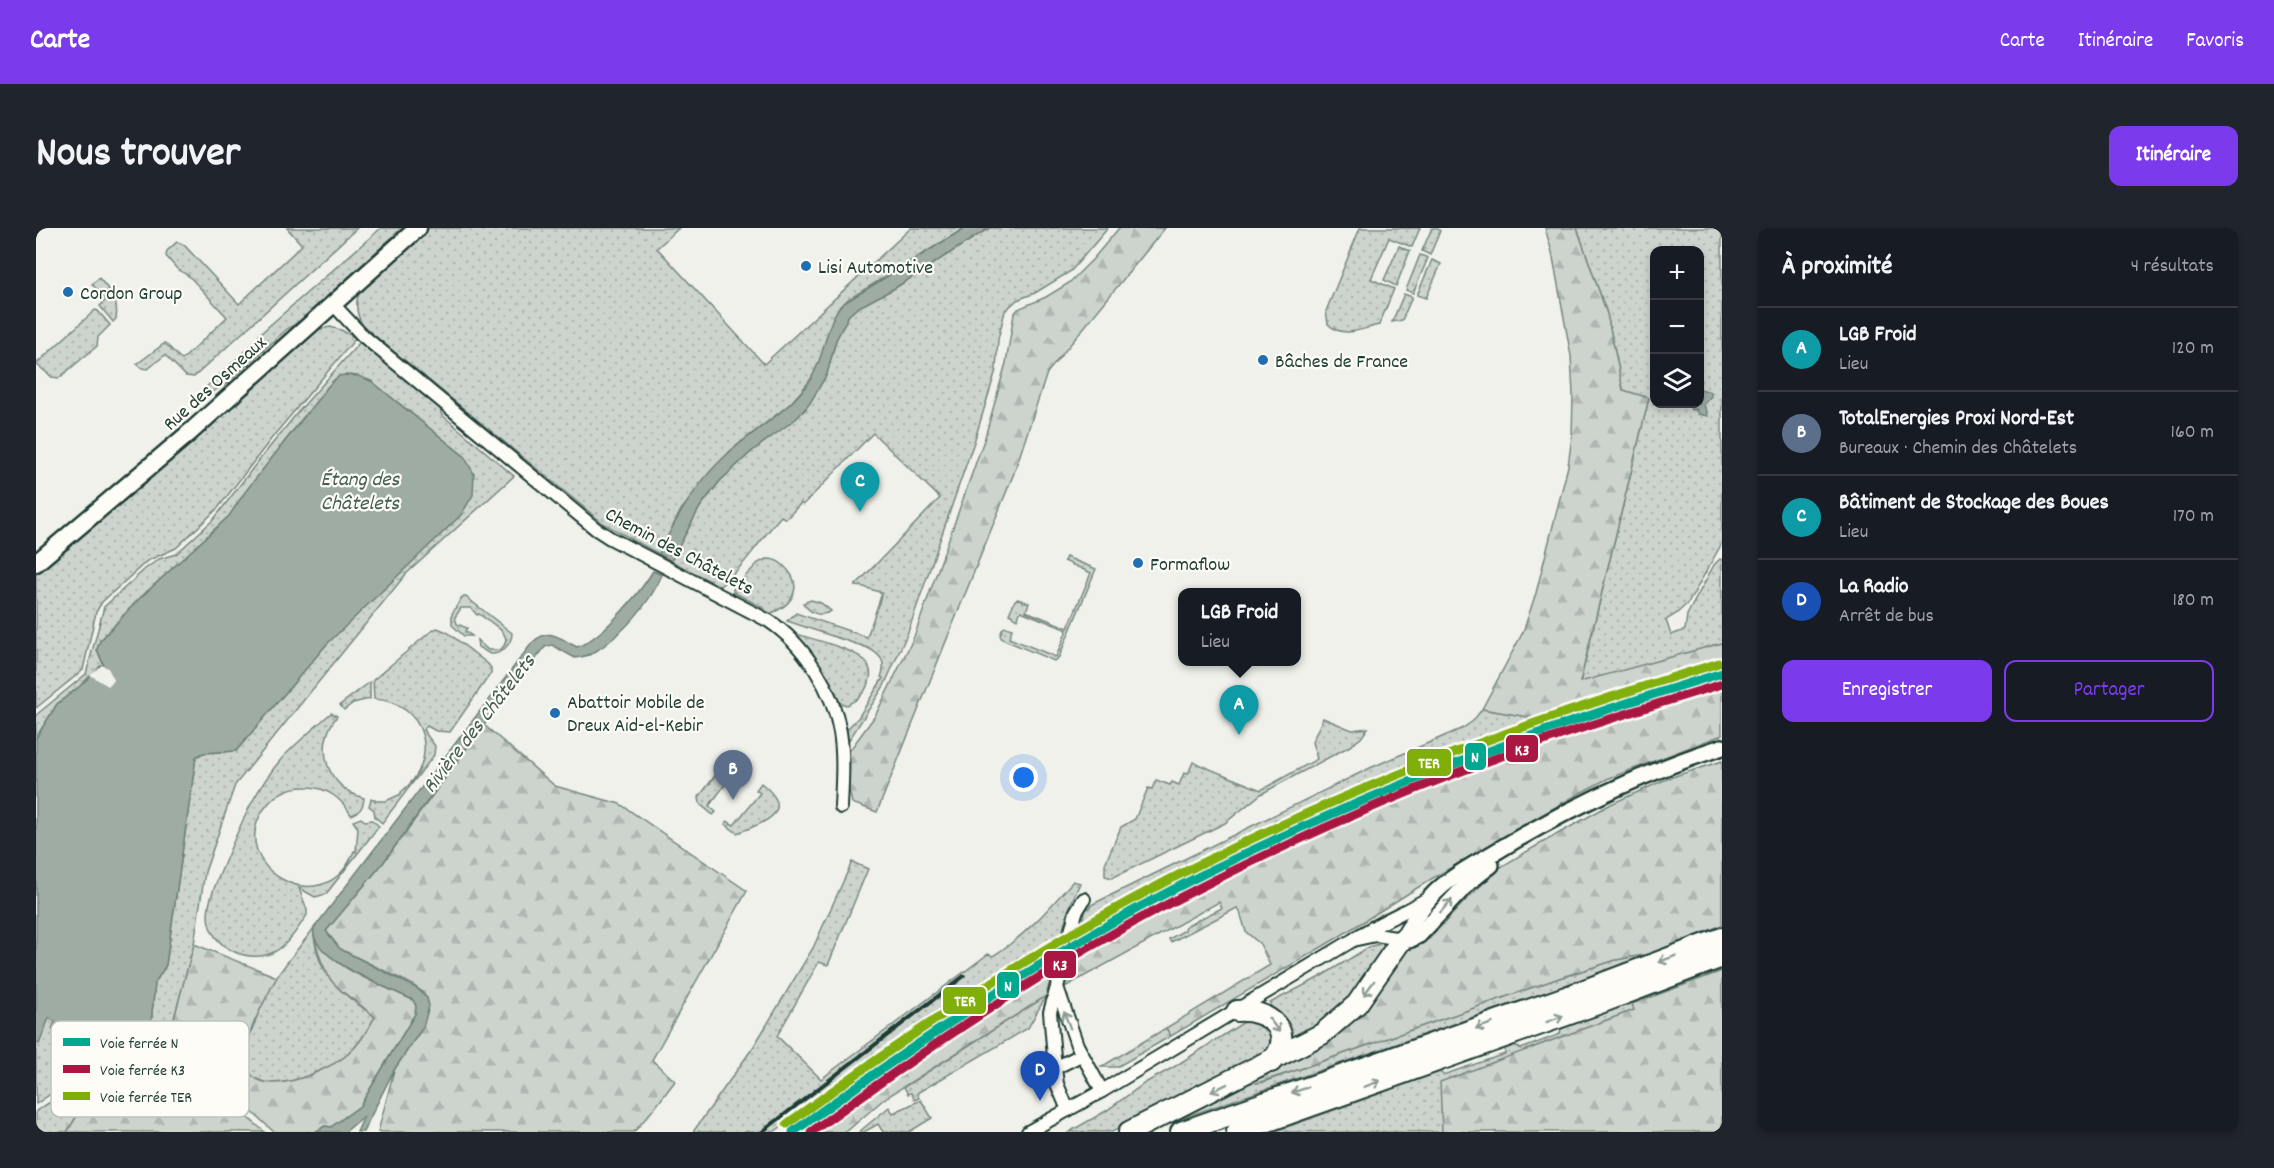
<!DOCTYPE html>
<html lang="fr">
<meta charset="utf-8">
<style>
body{margin:0;font-family:Dekko,sans-serif;background:#20242c;color:#f1f3f6}
.controls{position:absolute;right:18px;top:18px;display:grid;overflow:hidden;border-radius:12px;box-shadow:0 3px 9px #0003}
.controls button{width:54px;height:54px;display:grid;place-items:center;padding:0;border:0;border-bottom:2px solid #363941;background:#171b24;color:#f1f3f6;font:30px sans-serif}
.you{position:absolute;left:988px;top:550px;width:21px;height:21px;margin:-15px;border:4px solid #fff;border-radius:50%;background:#1a73e8;box-shadow:0 0 0 9px #1a73e833}
.badge{display:grid;place-items:center;width:39px;height:39px;border-radius:50%;background:#7c3aed;color:#fff;font-size:20px;font-weight:700}
.pin{position:absolute;translate:-50% -50px;filter:drop-shadow(0 2px 3px #0008)}
.pin::after{content:'';position:absolute;top:32px;width:21px;height:18px;background:inherit;clip-path:polygon(0 0,100% 0,50% 100%)}
.popup{position:absolute;left:1142px;top:360px;width:123px;height:78px;box-sizing:border-box;display:grid;place-content:center;border-radius:12px;background:#171b24;filter:drop-shadow(0 2px 4px #0005);font-size:20px;white-space:nowrap;color:#9ea1a6}
.popup b{font-size:22px;color:#f1f3f6}
.popup::after{content:'';position:absolute;left:50%;top:100%;margin-left:-12px;border:12px solid transparent;border-top-color:#171b24}
.list{margin:0;padding:0;list-style:none}
h2{display:flex;justify-content:space-between;align-items:center;height:78px;margin:0;padding:0 24px;font-size:26px}
h2 small{font-size:20px;font-weight:400;color:#9ea1a6}
.list li{display:grid;grid-template-columns:39px 1fr auto;gap:18px;align-items:center;box-sizing:border-box;height:84px;padding:0 24px;border-top:2px solid #363941}
.list b{display:block;font-size:22px;white-space:nowrap}
.list p{margin:0;font-size:20px;white-space:nowrap;color:#9ea1a6}
.list em{font-size:20px;font-style:normal;color:#9ea1a6}
.actions{display:flex;gap:12px;padding:18px 24px}
.actions a{flex:1;padding:14px 0;border:2px solid #7c3aed;border-radius:12px;text-align:center;font-size:21px;color:#7c3aed}
.actions .main{background:#7c3aed;color:#fff}
.icon{flex:none;width:33px;height:33px;fill:none;stroke:currentColor;stroke-width:2;stroke-linecap:round;stroke-linejoin:round}
.map{position:relative;flex:none;width:1686px;height:904px;overflow:hidden;border-radius:12px}
header{display:flex;align-items:center;gap:36px;box-sizing:border-box;height:84px;padding:0 30px;background:#7c3aed;color:#fff}
header strong{font-size:28px}
nav{display:flex;gap:33px;margin-inline-start:auto;font-size:21px}
.intro{display:flex;align-items:center;justify-content:space-between;box-sizing:border-box;height:144px;padding:0 36px}
h1{margin:0;font-size:42px}
.button{padding:15px 27px;border-radius:12px;background:#7c3aed;color:#fff;font-size:21px;font-weight:700}
main{display:flex;gap:36px;padding:0 36px}
aside{flex:1;background:#171b24;border-radius:12px;box-shadow:0 3px 9px #0003}
.map>svg:first-child{display:block}
.grass{fill:url(#grass-dots);stroke:#768880;stroke-width:1.5;fill-rule:evenodd}
.forest{fill:url(#forest-firs);stroke:#768880;stroke-width:1.5}
.water{fill:#9faca4;stroke:#6c8077;stroke-width:1.5}
.pier{fill:#f0f1eb}
.lines{fill:none;stroke-linecap:round;stroke-linejoin:round}
.minor-casing{stroke:#1f3d34;stroke-width:16}
.tertiary-casing{stroke:#1f3d34;stroke-width:20}
.secondary-casing{stroke:#1f3d34;stroke-width:21}
.trunk-casing{stroke:#1f3d34;stroke-width:24}
.minor{stroke:#fdfcf7;stroke-width:12}
.tertiary{stroke:#fdfcf7;stroke-width:15}
.secondary{stroke:#fdfcf7;stroke-width:16}
.trunk{stroke:#fdfcf7;stroke-width:20}
.rail{stroke:#1f3d34;stroke-width:4}
.rail-1-casing{stroke:#fdfcf7;stroke-width:14}
.rail-2-casing{stroke:#fdfcf7;stroke-width:14}
.rail-3-casing{stroke:#fdfcf7;stroke-width:14}
.rail-1{stroke:#00a88f;stroke-width:9}
.rail-2{stroke:#aa1743;stroke-width:9}
.rail-3{stroke:#81af0a;stroke-width:9}
.oneway{stroke:#8e9c96}
.poi-dot{fill:#1f6fb2;stroke:#fdfcf7;stroke-width:2}
.labels{text-anchor:middle;stroke-width:4.5;stroke-linejoin:round;paint-order:stroke}
.poi-label{font-size:20px;fill:#1f3d34;stroke:#fdfcf7;text-anchor:start}
.street-label{font-size:20px;fill:#1f3d34;stroke:#fdfcf7}
.water-label{font-size:21px;font-style:italic;fill:#455e56;stroke:#fdfcf7}
.key{fill:#fdfcf7;stroke:#bac3bc;stroke-width:1.5}
.key-label{font-size:16px;fill:#1f3d34}
.line-badge{stroke:#fdfcf7;stroke-width:2}
.badge-label{font-size:16px;text-anchor:middle;font-weight:bold;fill:#fff}
</style>
<header>
<strong>Carte</strong>
<nav><a>Carte</a><a>Itinéraire</a><a>Favoris</a></nav>
</header>
<div class="intro"><h1>Nous trouver</h1><a class="button">Itinéraire</a></div>
<main>
<div class="map">
<svg width="1686" height="904" viewBox="0 0 1686 904">
<defs>
<pattern id="grass-dots" width="8" height="8" patternUnits="userSpaceOnUse" patternTransform="scale(1.5)"><rect width="8" height="8" fill="#cdd3cd"/><path d="M2 2h.1M6 6h.1" fill="none" stroke="#b0b6b1" stroke-width="1.8" stroke-linecap="round"/></pattern>
<pattern id="forest-firs" width="22" height="20" patternUnits="userSpaceOnUse" patternTransform="scale(1.5)"><rect width="22" height="20" fill="#cdd3cd"/><path d="M5 1l3.5 6h-7zM16 11l3.5 6h-7z" fill="#b0b6b1"/></pattern>
</defs>
<rect width="100%" height="100%" fill="#f0f1eb"/>
<filter id="ink" filterUnits="userSpaceOnUse"><feTurbulence type="fractalNoise" baseFrequency=".0167" numOctaves="2"/><feDisplacementMap in="SourceGraphic" scale="12" xChannelSelector="R" yChannelSelector="G"/><feConvolveMatrix kernelMatrix="1 2 1 2 8 2 1 2 1" color-interpolation-filters="sRGB"/></filter>
<g filter="url(#ink)">
<g class="grass">
<polygon points="251,0 321,0 158,149 150,148 129,127 112,141 106,140 101,136 129,115 146,132 191,89 153,48 141,41 130,28 131,23 141,14 148,17 203,76 266,17"/>
<polygon points="345,0 366,0 267,91 251,101 189,157 176,164 169,160 215,118 225,105"/>
<path d="M388,0H643L621,20L728,136L875,0H929L811,72L797,89L789,120L775,152L754,176L694,223L645,282L623,326L568,296L327,98C319,85 319,71 326,58Z"/>
<path d="M953,0H1072L1035,43L999,65L981,72L969,83L962,111L960,142L938,214L872,404L848,458L813,512H810L809,503L822,490L847,450L845,449C851,434 845,427 832,420L751,393L760,385L831,409L846,365L828,359L819,358L904,270L837,205L767,277L765,275L750,291L745,288C724,312 709,338 684,358L635,333L664,279L684,253L715,224L769,182L791,146L800,112L813,87L821,80L859,60Z"/>
<path d="M1324,0H1384L1376,19L1353,10L1335,51L1358,61L1343,97C1325,101 1307,111 1292,96L1290,83Z"/>
<polygon points="1396,0 1401,0 1404,3 1394,27 1386,23"/>
<path d="M1541,0H1686V315L1653,374L1640,386L1630,392L1635,407L1649,402L1651,387L1678,337L1684,331L1686,332V415L1544,455L1613,170L1587,162L1571,86ZM1618,22H1664V176H1618Z"/>
<polygon points="1363,18 1374,23 1360,58 1348,52"/>
<polygon points="1384,27 1392,30 1377,65 1370,62"/>
<polygon points="1396,32 1405,36 1390,70 1381,67"/>
<path d="M63,50C75,64 83,72 80,91L77,94L64,78L70,72L56,56Z"/>
<polygon points="1368,66 1376,69 1366,92 1356,94"/>
<polygon points="59,82 62,83 74,97 62,109 61,118 23,150 16,149 0,136"/>
<polygon points="294,99 305,102 320,110 239,206 182,280 140,320 111,333 66,374 60,384 47,442 0,480 0,342 280,102"/>
<path d="M324,114L405,180V186L478,248L370,346L199,557L169,644L158,716L129,824C79,815 39,850 0,876V815H3L12,790L19,793L34,819C65,815 89,816 115,795L119,755L130,737L160,529L167,525L200,523L290,417L428,228L335,153L299,151L265,192L193,288L101,373L64,413L61,422L68,438L65,437L43,459L21,476L0,510V487L50,446L68,379L109,341L123,331L140,326L178,291L220,236L262,184Z"/>
<polygon points="1030,329 1060,341 1023,429 1018,433 966,411 964,407 967,400 970,399 976,401 973,410 1020,429 1031,402 985,383 981,391 973,386 979,372 982,371 993,375 990,383 1032,400 1055,345 1028,333"/>
<path d="M730,331C738,331 741,332 747,337C769,357 758,377 733,386L727,383L728,380L697,364V361L722,335Z"/>
<path d="M426,369H430L476,405C476,416 465,427 454,426L442,419L441,412L452,422H464C482,407 454,395 443,386L441,387L435,380H425L419,389L421,396L431,400L429,403L436,408H428L416,397V386Z"/>
<path d="M775,372L785,375L795,383C784,390 774,385 767,375Z"/>
<path d="M401,400L411,404L452,436L455,440V445L414,504L400,503L391,498L387,502L399,518L398,527L346,595L339,589L338,582L333,578L335,571H339V573H350L365,566V564C406,533 390,474 338,471L337,452L394,404Z"/>
<path d="M757,405C773,410 818,421 828,432C834,438 836,446 833,454C829,465 822,472 811,477L804,475L775,426Z"/>
<polygon points="334,454 334,471 317,475 308,482 304,477"/>
<polygon points="1446,481 1510,492 1310,569 1171,635 1043,703 1050,682 1057,676 1334,540 1427,500 1437,493"/>
<path d="M295,485L301,488C277,519 291,560 328,570C327,580 324,584 315,587C306,571 291,559 271,559C255,558 241,565 231,577C183,636 289,700 318,623L320,624L322,600L317,593L325,590L329,593L336,592L343,598L290,666L279,669L263,660L271,682V687C263,699 251,718 238,724C212,737 173,719 172,688C172,671 182,651 188,636C204,597 220,559 248,528C263,513 279,499 295,485Z"/>
<polygon points="1287,490 1316,502 1332,500 1325,510 1314,518 1225,566 1189,595 1076,650 1069,648 1069,636 1085,599 1099,591 1112,560 1116,561 1120,552 1134,557 1136,554 1143,557 1148,545 1152,546 1157,534 1225,562 1281,531 1276,514"/>
<polygon points="690,533 695,533 707,541 702,547 698,545 673,578 680,584 677,587 664,576 663,569"/>
<path d="M725,555C762,584 728,595 701,605L689,596L691,593L698,597L724,565L720,562Z"/>
<path d="M816,634L832,641L792,737L783,734L741,808L785,851L952,726L957,728C990,707 1011,683 1037,653L1044,655L1032,683L1024,712L867,807L738,904H657L718,818L777,720Z"/>
<path d="M278,700C277,708 279,715 281,723C289,757 313,769 339,789C331,802 324,816 312,826C294,842 215,878 210,833C208,811 230,766 242,747C253,731 266,716 278,700Z"/>
<polygon points="1346,715 1353,719 1317,767 1289,793 1255,813 1240,785 1234,777 1234,775 1284,749 1333,719"/>
<polygon points="1618,725 1539,754 1129,896 1218,848 1221,855 1227,854 1526,749 1580,732"/>
<polygon points="1686,741 1686,743 1597,776 1598,782 1405,854 1406,904 1237,904 1404,844 1407,847 1469,826 1469,821 1479,817 1485,821 1524,806 1525,801"/>
<polygon points="1010,768 992,800 881,865 883,870 879,872 875,865 872,866 868,859"/>
<polygon points="1211,792 1227,794 1236,808 1234,823 1076,904 1033,904 1070,883 1109,855 1138,839"/>
<polygon points="1130,800 1135,808 1081,839 1065,839"/>
<polygon points="72,838 31,904 0,904 0,883"/>
<polygon points="885,872 896,890 873,904 847,904 842,896 828,904 823,904 853,879 857,885"/>
</g>
<g class="forest">
<polygon points="1083,0 1129,0 1011,145 978,245 841,584 816,575 812,558 811,526 839,488 878,409 949,209 970,135 978,86 982,81 1010,69 1033,55 1057,31"/>
<polygon points="1509,0 1541,0 1571,86 1587,162 1613,170 1544,454 1686,415 1686,438 1510,492 1446,481 1487,404 1500,365 1532,238 1536,208 1537,167 1535,128 1516,24"/>
<path d="M1686,457V507L1571,551L1544,565L1397,650L1301,710L1135,808L1130,800L1234,737L1224,716L1210,704L1204,684L1201,680L1135,714L1133,711L1149,702L1150,698L1186,680L1183,674L1027,760L1034,734C1081,709 1127,682 1174,658C1338,576 1510,507 1686,457Z"/>
<polygon points="448,497 519,558 584,576 711,663 616,832 639,853 621,877 598,904 342,904 358,842 387,799 388,765 375,756 304,721 290,703 347,635"/>
<polygon points="1686,533 1686,697 1618,725 1580,732 1526,749 1258,843 1221,855 1215,853 1215,851 1235,841 1374,716 1393,711 1427,675 1463,640 1502,617 1575,576 1633,550"/>
<path d="M279,710C299,743 344,756 377,772L380,778L379,786L324,878L295,899L289,898L279,904H238L214,882L140,828L129,824L158,716L241,749C230,771 206,809 210,834C217,878 294,842 312,826C324,816 331,802 339,789C303,758 290,762 279,710Z"/>
<polygon points="1686,743 1686,904 1406,904 1404,854 1598,782 1596,776"/>
<polygon points="1016,745 1010,768 848,871 810,904 780,904 931,797"/>
<path d="M105,830C146,832 198,878 229,904H31L72,838Z"/>
</g>
<g class="water">
<path d="M929,0H953L859,60L821,80L813,87L800,112L791,146L774,175L761,190L715,224L684,253L664,279L635,333L623,326C640,289 665,248 696,222C722,199 755,182 774,152C789,130 789,96 805,77Z"/>
<path d="M309,147L322,148L335,153L428,228L438,246L437,267L425,287L290,417L200,523L167,525L160,529L130,737L119,755L115,795C89,816 65,815 34,819L16,801L19,794L13,790L3,816L0,815V510L21,476L43,459L66,437L68,438L61,421L64,413L101,373L193,288L209,264L294,156L303,148Z"/>
<polygon points="1664,161 1675,164 1675,168 1668,177 1672,188 1662,186 1660,181 1655,182 1653,176 1664,176"/>
<path d="M617,343L626,347C613,377 585,408 557,425C552,428 545,429 539,430L516,417L509,419L423,529L347,635L290,703L304,721L382,761L391,770L393,778L387,799L358,842L327,904H321L328,888L309,904H279L289,898L295,899L324,878L379,786L380,778L377,772C355,761 271,730 278,700L496,415C513,398 523,410 541,419C566,410 603,366 617,343Z"/>
</g>
<polygon class="pier" points="66,437 72,440 78,452 72,458 54,447"/>
<g class="lines">
<g class="minor-casing">
<g id="minor">
<path d="M297,76L326,107L560,301L574,310L733,393C769,417 797,462 804,504C808,529 806,554 805,579"/>
<polyline points="1321,711 1340,707 1366,711"/>
<polyline points="1021,759 1040,684 1048,671"/>
<polyline points="1019,840 1045,827"/>
<polyline points="1032,882 1021,856 1019,840 1014,784 1021,759 1041,817 1066,863"/>
<path d="M992,904L1066,863L1317,712C1340,695 1366,686 1391,671"/>
</g>
</g>
<g class="tertiary-casing">
<g id="tertiary">
<path d="M1366,711C1377,693 1388,674 1404,660C1422,644 1445,633 1466,620C1535,579 1609,544 1686,519"/>
<polyline points="1366,711 1373,712 1383,707 1433,654 1455,637"/>
</g>
</g>
<g class="secondary-casing">
<polyline id="secondary" points="0,335 152,206 382,0"/>
</g>
<g class="trunk-casing">
<g id="trunk">
<path d="M1201,783C1232,781 1262,804 1235,834"/>
<polyline points="1093,904 1286,806 1321,776 1366,711"/>
<polyline points="1145,904 1530,769 1686,710"/>
<polyline points="1201,904 1567,774 1686,729"/>
</g>
</g>
<use href="#minor" class="minor"/>
<use href="#tertiary" class="tertiary"/>
<use href="#secondary" class="secondary"/>
<use href="#trunk" class="trunk"/>
<polyline class="rail" points="726,904 928,748"/>
<g class="rail-1-casing">
<path id="rail-1" d="M757,904C869,823 983,745 1104,679C1289,579 1485,506 1686,445"/>
</g>
<g class="rail-2-casing">
<path id="rail-2" d="M775,904C883,826 993,750 1111,687C1233,622 1360,565 1491,519C1555,496 1620,476 1686,456"/>
</g>
<g class="rail-3-casing">
<path id="rail-3" d="M751,896C863,814 977,736 1099,670C1285,569 1481,496 1683,435"/>
</g>
<use href="#rail-1" class="rail-1"/>
<use href="#rail-2" class="rail-2"/>
<use href="#rail-3" class="rail-3"/>
</g>
<defs><path id="oneway-shaft" d="M-6 0H5M1.5-3L5.5 0L1.5 3" fill="none" stroke-width="1.6" stroke-linecap="round" stroke-linejoin="round" transform="scale(1.5)"/></defs>
<g class="oneway">
<use href="#oneway-shaft" transform="translate(1410 678) rotate(-48)"/>
<use href="#oneway-shaft" transform="translate(1631 731) rotate(159)"/>
<use href="#oneway-shaft" transform="translate(1333 760) rotate(126)"/>
<use href="#oneway-shaft" transform="translate(1519 791) rotate(-20)"/>
<use href="#oneway-shaft" transform="translate(1031 792) rotate(-111)"/>
<use href="#oneway-shaft" transform="translate(1238 797) rotate(53)"/>
<use href="#oneway-shaft" transform="translate(1448 798) rotate(161)"/>
<use href="#oneway-shaft" transform="translate(1336 856) rotate(-20)"/>
<use href="#oneway-shaft" transform="translate(1183 860) rotate(154)"/>
<use href="#oneway-shaft" transform="translate(1264 862) rotate(161)"/>
</g>
</g>
<g class="poi-dot">
<circle cx="770" cy="38" r="6"/>
<circle cx="32" cy="64" r="6"/>
<circle cx="1227" cy="132" r="6"/>
<circle cx="1102" cy="335" r="6"/>
<circle cx="519" cy="485" r="6"/>
</g>
<g class="labels">
<g class="poi-label">
<text x="782" y="45">Lisi Automotive</text>
<text x="44" y="71">Cordon Group</text>
<text x="1239" y="139">Bâches de France</text>
<text x="1114" y="342">Formaflow</text>
<text x="531" y="480">Abattoir Mobile de<tspan x="531" dy="23">Dreux Aid-el-Kebir</tspan></text>
</g>
<g class="street-label">
<text transform="translate(178 154) rotate(-42)" y="7">Rue des Osmeaux</text>
<text transform="translate(644 322) rotate(28)" y="7">Chemin des Châtelets</text>
</g>
<g class="water-label">
<text x="324" y="257">Étang des<tspan x="324" dy="24">Châtelets</tspan></text>
<text transform="translate(442 495) rotate(-52)" y="7">Rivière des Châtelets</text>
</g>
</g>
<rect x="15" y="793" width="198" height="96" rx="9" class="key"/>
<rect x="27" y="810" width="27" height="8" fill="#00a88f"/>
<rect x="27" y="837" width="27" height="8" fill="#aa1743"/>
<rect x="27" y="864" width="27" height="8" fill="#81af0a"/>
<g class="key-label">
<text x="64" y="820">Voie ferrée N</text>
<text x="64" y="847">Voie ferrée K3</text>
<text x="64" y="874">Voie ferrée TER</text>
</g>
<g class="line-badge">
<rect x="1469" y="506" width="34" height="29" rx="6" fill="#aa1743"/>
<rect x="1428" y="514" width="23" height="29" rx="6" fill="#00a88f"/>
<rect x="1370" y="520" width="46" height="29" rx="6" fill="#81af0a"/>
<rect x="1007" y="722" width="34" height="29" rx="6" fill="#aa1743"/>
<rect x="960" y="743" width="24" height="28" rx="6" fill="#00a88f"/>
<rect x="906" y="758" width="45" height="29" rx="6" fill="#81af0a"/>
</g>
<g class="badge-label">
<text x="1486" y="527">K3</text>
<text x="1439" y="534">N</text>
<text x="1393" y="540">TER</text>
<text x="1024" y="742">K3</text>
<text x="972" y="763">N</text>
<text x="929" y="778">TER</text>
</g>
</svg>
<div class="controls">
<button>+</button>
<button>−</button>
<button><svg class="icon" aria-label="layers" viewBox="0 0 24 24"><path d="M12 4l9 5-9 5-9-5zM3 14l9 5 9-5"/></svg></button>
</div>
<div class="you"></div>
<div class="pin badge" style="left:1203px;top:507px;background:#0f9aa8">A</div>
<div class="popup"><b>LGB Froid</b>Lieu</div>
<div class="pin badge" style="left:697px;top:572px;background:#5c6f8a">B</div>
<div class="pin badge" style="left:824px;top:284px;background:#0f9aa8">C</div>
<div class="pin badge" style="left:1004px;top:873px;background:#1a4fb4">D</div>
</div>
<aside>
<h2>À proximité<small>4 résultats</small></h2>
<ul class="list">
<li><span class="badge" style="background:#0f9aa8">A</span><div><b>LGB Froid</b><p>Lieu</p></div><em>120 m</em></li>
<li><span class="badge" style="background:#5c6f8a">B</span><div><b>TotalEnergies Proxi Nord-Est</b><p>Bureaux · Chemin des Châtelets</p></div><em>160 m</em></li>
<li><span class="badge" style="background:#0f9aa8">C</span><div><b>Bâtiment de Stockage des Boues</b><p>Lieu</p></div><em>170 m</em></li>
<li><span class="badge" style="background:#1a4fb4">D</span><div><b>La Radio</b><p>Arrêt de bus</p></div><em>180 m</em></li>
</ul>
<div class="actions"><a class="main">Enregistrer</a><a>Partager</a></div>
</aside>
</main>
